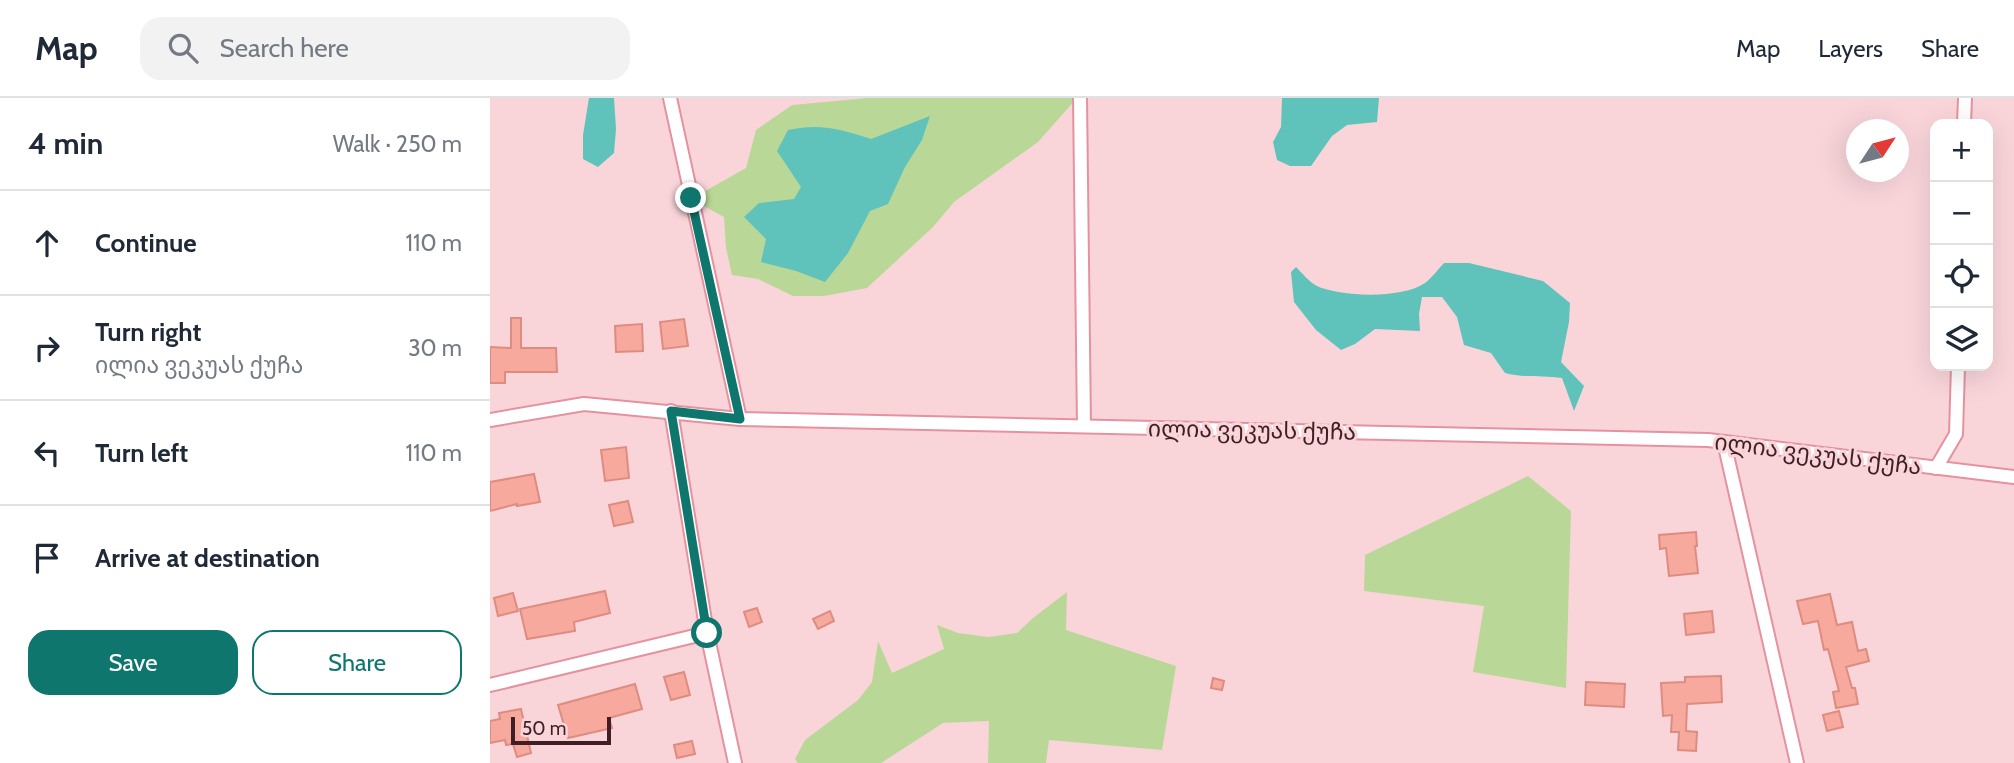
<!DOCTYPE html>
<meta charset="utf-8">
<style>
body{margin:0;font-family:Cabin,"Noto Sans Georgian",sans-serif;background:#f2f2f3;color:#1f2937}
.controls{position:absolute;right:21px;top:21px;display:grid;overflow:hidden;border-radius:14px;box-shadow:0 7px 28px #0002}
.controls button{width:63px;height:63px;display:grid;place-items:center;padding:0;border:0;border-bottom:2px solid #e0e1e3;background:#fff;color:#1f2937;font:35px sans-serif}
.compass{position:absolute;left:1356px;top:21px;width:63px;height:63px;border-radius:50%;background:#fff;box-shadow:0 7px 28px #0002;rotate:54deg}
.scale{position:absolute;left:21px;bottom:18px;width:100px;box-sizing:border-box;padding-left:7px;border:4px solid #3f1f25;border-top:0;font-size:19px;line-height:24px;white-space:nowrap;color:#3f1f25;-webkit-text-stroke:5px #f9d5da;paint-order:stroke}
.stop{position:absolute;width:21px;height:21px;margin:-16px;border:5px solid #0f766e;border-radius:50%;background:#fff}
.stop.end{background:#0f766e;border-color:#fff;box-shadow:0 2px 7px #0008}
.list{margin:0;padding:0;list-style:none}
h2{display:flex;justify-content:space-between;align-items:center;height:91px;margin:0;padding:0 28px;font-size:30px}
h2 small{font-size:23px;font-weight:400;color:#747a83}
.list li{display:grid;grid-template-columns:46px 1fr auto;gap:21px;align-items:center;box-sizing:border-box;height:105px;padding:0 28px;border-top:2px solid #e0e1e3}
.list b{display:block;font-size:26px;white-space:nowrap}
.list p{margin:0;font-size:23px;white-space:nowrap;color:#747a83}
.list em{font-size:23px;font-style:normal;color:#747a83}
.actions{display:flex;gap:14px;padding:21px 28px}
.actions a{flex:1;padding:16px 0;border:2px solid #0f766e;border-radius:21px;text-align:center;font-size:24px;color:#0f766e}
.actions .main{background:#0f766e;color:#fff}
.icon{flex:none;width:38px;height:38px;fill:none;stroke:currentColor;stroke-width:2;stroke-linecap:round;stroke-linejoin:round}
.map{position:relative;flex:none;width:1524px;height:665px;overflow:hidden}
header{display:flex;align-items:center;gap:42px;box-sizing:border-box;height:98px;padding:0 35px;background:#fff;border-bottom:2px solid #e0e1e3}
header strong{font-size:33px}
nav{display:flex;gap:38px;margin-inline-start:auto;font-size:24px}
.search{width:490px;height:63px;background:#f2f2f3;display:flex;align-items:center;gap:18px;box-sizing:border-box;padding:0 24px;border-radius:21px;color:#747a83;font-size:26px}
main{display:flex}
aside{flex:1;background:#fff}
.map>svg:first-child{display:block}
.green{fill:#b9d898}
.water{fill:#5fc2bb}
.building{fill:#f7a99e;stroke:#de8c80;stroke-width:2}
.lines{fill:none;stroke-linecap:round;stroke-linejoin:round}
.minor-casing{stroke:#e592a0;stroke-width:16}
.minor{stroke:#fff;stroke-width:12}
.route{stroke:#0f766e;stroke-width:9}
.labels{text-anchor:middle;stroke-width:6;stroke-linejoin:round;paint-order:stroke}
.street-label{font-size:23px;fill:#3f1f25;stroke:#f9d5da}
</style>
<header>
<strong>Map</strong>
<div class="search"><svg class="icon" aria-label="search" viewBox="0 0 24 24"><circle cx="10" cy="10" r="6"/><path d="M15 15l6 6"/></svg>Search here</div>
<nav><a>Map</a><a>Layers</a><a>Share</a></nav>
</header>
<main>
<aside>
<h2>4 min<small>Walk · 250 m</small></h2>
<ul class="list">
<li><svg class="icon" aria-label="ahead" viewBox="0 0 24 24"><path d="M12 20V5M6 11l6-6 6 6"/></svg><div><b>Continue</b></div><em>110 m</em></li>
<li><svg class="icon" aria-label="right" viewBox="0 0 24 24"><path d="M7 20v-9h11M14 6l5 5-5 5"/></svg><div><b>Turn right</b><p>ილია ვეკუას ქუჩა</p></div><em>30 m</em></li>
<li><svg class="icon" aria-label="left" viewBox="0 0 24 24"><path d="M17 20v-9H6M10 6l-5 5 5 5"/></svg><div><b>Turn left</b></div><em>110 m</em></li>
<li><svg class="icon" aria-label="arrive" viewBox="0 0 24 24"><path d="M6 21V4h12l-3 4 3 4H6"/></svg><div><b>Arrive at destination</b></div></li>
</ul>
<div class="actions"><a class="main">Save</a><a>Share</a></div>
</aside>
<div class="map">
<svg width="1524" height="665" viewBox="0 0 1524 665">
<rect width="100%" height="100%" fill="#f9d5da"/>
<g class="green">
<polygon points="378,0 587,0 548,44 464,104 443,129 377,190 334,198 303,198 268,181 242,177 236,150 234,119 201,101 256,70 266,32 302,7"/>
<polygon points="1038,378 1081,413 1076,590 983,574 994,508 874,493 875,457"/>
<polygon points="577,494 576,532 686,568 672,652 559,642 556,665 498,665 499,623 453,625 391,665 308,665 305,661 315,642 368,602 382,584 388,543 402,575 454,551 447,527 468,535 498,539 527,535 543,520"/>
</g>
<g class="water">
<polygon points="99,0 124,0 126,31 124,55 108,69 93,61 93,37"/>
<polygon points="792,0 889,0 887,24 857,27 842,38 821,68 800,68 787,62 783,44 791,29"/>
<path d="M440,18L432,42L415,69L398,106L380,113L358,155L335,184L306,173L271,164L276,141L254,119L269,105L304,101L311,89L287,53L298,32C330,25 351,31 381,41Z"/>
<path d="M954,165H979L1053,183L1080,205L1079,224L1071,264L1094,288L1084,313L1072,280C1053,277 1033,280 1015,275L1001,255L974,247L967,219L952,199H932L929,216L930,233L885,231L865,246L851,252L826,232L804,204L801,174L806,169C812,175 819,184 827,188C850,199 913,201 935,185C942,180 948,171 954,165Z"/>
</g>
<g class="building">
<polygon points="21,220 31,220 31,250 66,250 67,274 15,274 15,285 0,285 0,249 21,250"/>
<polygon points="194,221 198,248 173,251 170,224"/>
<polygon points="152,226 153,253 126,254 125,228"/>
<polygon points="136,349 139,380 115,383 111,352"/>
<polygon points="44,376 50,404 27,408 27,406 0,413 0,384"/>
<polygon points="138,403 143,424 124,428 119,407"/>
<polygon points="1206,434 1207,448 1205,448 1208,475 1179,478 1176,450 1170,451 1169,437"/>
<polygon points="115,493 120,515 84,524 85,533 37,541 30,511"/>
<polygon points="23,495 28,513 8,518 4,500"/>
<polygon points="1340,496 1347,527 1362,524 1368,553 1376,551 1379,563 1356,569 1362,590 1365,590 1368,606 1346,610 1343,594 1349,593 1338,551 1334,552 1328,523 1313,526 1307,503"/>
<polygon points="267,510 272,524 259,529 254,514"/>
<polygon points="340,513 344,523 328,531 323,521"/>
<polygon points="1222,513 1224,534 1196,537 1194,516"/>
<polygon points="194,574 200,597 181,602 174,579"/>
<polygon points="1231,578 1232,604 1197,606 1196,633 1207,634 1206,653 1188,652 1189,634 1181,634 1182,617 1173,618 1171,585 1195,584 1195,579"/>
<polygon points="723,580 734,583 732,592 721,590"/>
<polygon points="1096,584 1135,586 1134,609 1095,607"/>
<polygon points="145,586 152,611 119,620 122,630 78,640 68,607"/>
<polygon points="31,611 41,655 27,659 23,646 16,647 15,642 0,645 0,623 10,621 9,615"/>
<polygon points="1349,613 1353,629 1337,633 1333,617"/>
<polygon points="202,643 205,656 187,660 184,647"/>
</g>
<g class="lines">
<g class="minor-casing">
<g id="minor">
<polyline points="180,0 250,321"/>
<polyline points="590,0 594,328"/>
<polyline points="1474,26 1475,0"/>
<polyline points="181,313 217,535 245,665"/>
<polyline points="0,322 94,306 250,321 1218,342 1524,379"/>
<polyline points="1234,344 1307,665"/>
<polyline points="1446,370 1466,336 1468,268"/>
<polyline points="0,587 217,535"/>
</g>
</g>
<use href="#minor" class="minor"/>
</g>
<g class="lines">
<polyline class="route" points="201,100 250,321 181,313 217,535"/>
</g>
<g class="labels">
<g class="street-label">
<text transform="translate(762 332) rotate(1)" y="8">ილია ვეკუას ქუჩა</text>
<text transform="translate(1328 356) rotate(7)" y="8">ილია ვეკუას ქუჩა</text>
</g>
</g>
</svg>
<div class="controls">
<button>+</button>
<button>−</button>
<button><svg class="icon" aria-label="locate" viewBox="0 0 24 24"><circle cx="12" cy="12" r="6"/><path d="M12 2v4M12 18v4M2 12h4M18 12h4"/></svg></button>
<button><svg class="icon" aria-label="layers" viewBox="0 0 24 24"><path d="M12 4l9 5-9 5-9-5zM3 14l9 5 9-5"/></svg></button>
</div>
<svg class="compass" viewBox="-18 -18 36 36"><path d="M0-13l5 13h-10z" fill="#e53935"/><path d="M0 13l5-13h-10z" fill="#747a83"/></svg>
<div class="scale">50 m</div>
<div class="stop" style="left:217px;top:535px"></div>
<div class="stop end" style="left:201px;top:100px"></div>
</div>
</main>
